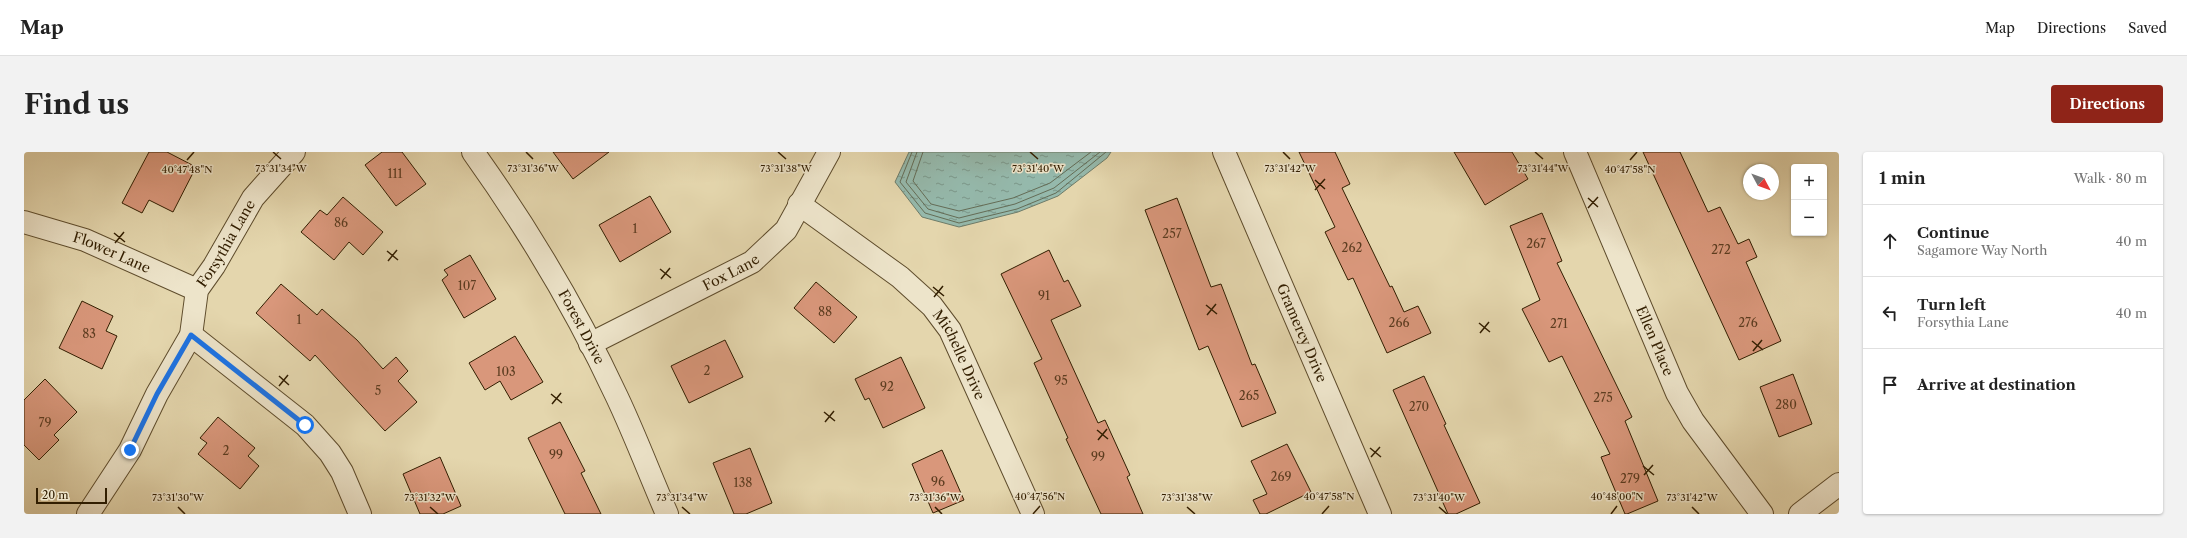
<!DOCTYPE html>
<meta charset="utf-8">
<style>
body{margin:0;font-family:"Libre Caslon Text",serif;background:#f2f2f2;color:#222}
.controls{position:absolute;right:12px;top:12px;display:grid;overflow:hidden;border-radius:4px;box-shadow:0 1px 3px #0004}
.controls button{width:36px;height:36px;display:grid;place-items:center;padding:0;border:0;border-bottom:1px solid #e0e0e0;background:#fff;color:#222;font:20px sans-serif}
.compass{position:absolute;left:1719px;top:12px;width:36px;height:36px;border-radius:50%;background:#fff;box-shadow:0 1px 3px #0004;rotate:131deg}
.scale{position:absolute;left:12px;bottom:10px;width:71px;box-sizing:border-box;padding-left:4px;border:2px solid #321e01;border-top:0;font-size:11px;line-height:14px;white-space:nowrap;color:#321e01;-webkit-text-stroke:3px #ede4ca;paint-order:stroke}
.stop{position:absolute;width:12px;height:12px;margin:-9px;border:3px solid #1a73e8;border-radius:50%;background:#fff}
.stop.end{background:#1a73e8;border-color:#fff;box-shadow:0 1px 4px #0008}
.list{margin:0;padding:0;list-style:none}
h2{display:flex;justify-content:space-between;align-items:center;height:52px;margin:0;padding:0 16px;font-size:17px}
h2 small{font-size:13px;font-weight:400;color:#767676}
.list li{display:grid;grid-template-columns:26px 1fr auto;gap:12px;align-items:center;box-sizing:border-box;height:72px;padding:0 16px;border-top:1px solid #e0e0e0}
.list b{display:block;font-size:15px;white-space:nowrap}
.list p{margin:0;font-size:13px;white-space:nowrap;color:#767676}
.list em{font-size:13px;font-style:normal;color:#767676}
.icon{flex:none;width:22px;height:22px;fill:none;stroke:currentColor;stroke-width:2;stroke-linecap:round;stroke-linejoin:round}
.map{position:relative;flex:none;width:1815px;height:362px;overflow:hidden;border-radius:4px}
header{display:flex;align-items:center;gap:24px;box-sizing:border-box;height:56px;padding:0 20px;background:#fff;border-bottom:1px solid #e0e0e0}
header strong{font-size:19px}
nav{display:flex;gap:22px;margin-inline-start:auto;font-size:14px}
.intro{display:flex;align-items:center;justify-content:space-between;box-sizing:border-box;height:96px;padding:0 24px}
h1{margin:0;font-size:28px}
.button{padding:10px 18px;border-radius:4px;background:#8f2418;color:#fff;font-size:14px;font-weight:700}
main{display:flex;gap:24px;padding:0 24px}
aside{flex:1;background:#fff;border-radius:4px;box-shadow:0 1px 3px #0004}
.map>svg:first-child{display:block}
.water{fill:url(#water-ripples);stroke:#6d7b68}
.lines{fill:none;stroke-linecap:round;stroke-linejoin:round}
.shore{stroke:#646c56;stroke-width:1}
.building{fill:#d9977b;stroke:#321e01}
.minor-casing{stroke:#5e4c2c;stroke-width:24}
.minor{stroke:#ede4ca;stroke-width:22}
.route{stroke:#1a73e8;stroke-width:5}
.ticks{fill:none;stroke:#321e01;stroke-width:1.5}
.labels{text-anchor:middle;stroke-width:3;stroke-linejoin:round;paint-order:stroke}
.number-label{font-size:12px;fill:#5c3c20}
.street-label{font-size:14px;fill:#321e01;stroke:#ede4ca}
.ticks-label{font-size:10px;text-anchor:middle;fill:#321e01;stroke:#ede4ca;stroke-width:3;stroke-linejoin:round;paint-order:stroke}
</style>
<header>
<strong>Map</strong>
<nav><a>Map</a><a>Directions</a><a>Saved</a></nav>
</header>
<div class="intro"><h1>Find us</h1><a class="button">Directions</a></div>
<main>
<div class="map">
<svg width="1815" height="362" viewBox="0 0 1815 362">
<defs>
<pattern id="water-ripples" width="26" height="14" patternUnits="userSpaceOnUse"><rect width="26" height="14" fill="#95b9ac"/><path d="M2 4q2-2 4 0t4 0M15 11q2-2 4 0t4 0" fill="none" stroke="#7a968a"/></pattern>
</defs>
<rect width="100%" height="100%" fill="#e4d6ad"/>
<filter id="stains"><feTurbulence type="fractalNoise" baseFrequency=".005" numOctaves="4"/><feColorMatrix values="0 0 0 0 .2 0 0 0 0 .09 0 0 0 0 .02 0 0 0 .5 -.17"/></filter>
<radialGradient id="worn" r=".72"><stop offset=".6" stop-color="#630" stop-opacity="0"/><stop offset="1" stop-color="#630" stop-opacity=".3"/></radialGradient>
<polygon class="water" points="885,0 1087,0 1083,6 1034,44 994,60 935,75 898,65 871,30"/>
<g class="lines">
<g class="shore">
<polyline points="888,0 876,30 901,61 935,71 993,57 1032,41 1082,0"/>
<polyline points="893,0 882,30 904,57 935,66 991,52 1030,36 1076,0"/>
<polyline points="899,0 889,29 907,52 935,59 989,46 1026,31 1067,0"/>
</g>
</g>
<g class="building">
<polygon points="125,0 143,0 172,15 149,60 125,48 118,61 98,51"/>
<polygon points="358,0 378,0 402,32 372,54 341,13"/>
<polygon points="529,0 585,0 549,27"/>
<polygon points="1275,0 1311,0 1326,32 1318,36 1366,135 1368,134 1380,160 1394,154 1407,181 1363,201 1329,126 1324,128 1301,80 1311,75"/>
<polygon points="1430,0 1488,0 1504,27 1461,53"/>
<polygon points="1619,0 1656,0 1684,60 1696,55 1714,92 1725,87 1733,105 1722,110 1757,189 1715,208"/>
<polygon points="626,44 647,80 596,110 575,73"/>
<polygon points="319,45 359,80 339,103 325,90 310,108 277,80 296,58 303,63"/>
<polygon points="1153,46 1187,135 1197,132 1228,213 1231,212 1252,261 1218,275 1184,194 1175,198 1121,58"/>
<polygon points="1518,61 1538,109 1533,111 1608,265 1601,269 1634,349 1603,362 1601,362 1577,305 1586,302 1538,204 1525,210 1498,157 1516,148 1486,74"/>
<polygon points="1025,98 1040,130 1044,128 1057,154 1027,168 1074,271 1081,268 1106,323 1103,325 1119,362 1077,362 1042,287 1044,286 1010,211 1018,207 977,122"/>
<polygon points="446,103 472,147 440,166 418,128 424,123 420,118"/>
<polygon points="792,130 833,165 810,191 770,156"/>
<polygon points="257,132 293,163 298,157 333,188 359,217 372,205 384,219 374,229 393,250 361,279 291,203 286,209 232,161"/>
<polygon points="58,149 89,164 82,179 93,184 78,217 35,196"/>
<polygon points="491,184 519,230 487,248 476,229 461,238 445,211"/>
<polygon points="701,188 719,225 665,251 647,214"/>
<polygon points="877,205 901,256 859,276 845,246 841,248 831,227"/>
<polygon points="1769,222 1788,272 1755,285 1736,235"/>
<polygon points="1400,224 1422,272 1420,273 1456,351 1432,362 1424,362 1369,238"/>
<polygon points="21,227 53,260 30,283 35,288 15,308 0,293 0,248"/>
<polygon points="194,265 231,296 224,304 235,314 216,337 174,302 183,291 176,286"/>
<polygon points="536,270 561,319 557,321 577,362 541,362 504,286"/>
<polygon points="1263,292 1287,340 1242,362 1236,362 1229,348 1243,342 1227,309"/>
<polygon points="726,296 748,351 722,362 710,362 689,311"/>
<polygon points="918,298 940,348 909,361 888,312"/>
<polygon points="416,305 437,354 419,362 396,362 379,322"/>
</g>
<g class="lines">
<g class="minor-casing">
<g id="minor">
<path id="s1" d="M449,0C504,77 553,159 593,245C611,283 626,323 643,362"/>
<path id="s2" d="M1200,0L1356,362"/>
<path id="s3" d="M1551,0L1653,241L1669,269L1738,362"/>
<path id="s4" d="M775,52L876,125L908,154L926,178L1009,362"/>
<path id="s5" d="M0,70L61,88L173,138"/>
<polyline points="167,183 281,273 306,301 318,320 336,362"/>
<path id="s6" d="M566,192L728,110L762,78L805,0"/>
<path id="s7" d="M64,362L106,298L133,242L167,183L173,138L190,114L229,46L270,0"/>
<polyline points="1776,362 1815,332"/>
</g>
</g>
<use href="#minor" class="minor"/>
</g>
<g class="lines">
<polyline class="route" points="106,298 133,242 167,183 281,273"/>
</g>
<path class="ticks" d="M249,0L257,7M502,0L509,7M754,0L762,7M1006,0L1014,7M1259,0L1266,7M1511,0L1519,7M163,8L170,0M1606,8L1613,0M1291,28L1301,37M1291,38L1301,27M1564,46L1574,55M1564,56L1574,45M90,81L101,90M91,91L100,80M363,99L374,108M364,109L373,98M636,117L647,126M637,127L646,116M909,135L920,144M910,145L919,134M1182,153L1193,162M1183,163L1192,152M1455,171L1466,180M1456,181L1465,170M1728,189L1739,198M1729,199L1738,188M255,224L265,233M255,234L264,223M527,242L538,251M528,252L537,241M800,260L811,269M801,270L810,259M1073,278L1084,287M1074,288L1083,277M1346,296L1357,305M1347,305L1356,295M1619,314L1630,323M1620,323L1629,313M154,355L161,362M406,355L414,362M658,355L666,362M911,355L918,362M1163,355L1171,362M1415,355L1423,362M1668,355L1675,362M1009,362L1016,354M1298,362L1305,354M1587,362L1593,354"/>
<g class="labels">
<g class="number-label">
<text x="371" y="26">111</text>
<text x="317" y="75">86</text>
<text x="611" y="81">1</text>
<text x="1148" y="86">257</text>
<text x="1512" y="96">267</text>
<text x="1328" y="100">262</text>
<text x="1697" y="102">272</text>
<text x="443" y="138">107</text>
<text x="1020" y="148">91</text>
<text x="801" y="164">88</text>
<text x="275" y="172">1</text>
<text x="1375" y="175">266</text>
<text x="1724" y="175">276</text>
<text x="1535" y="176">271</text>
<text x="65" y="186">83</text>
<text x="683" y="223">2</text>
<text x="482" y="224">103</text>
<text x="1037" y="233">95</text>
<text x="863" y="239">92</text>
<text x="354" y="243">5</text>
<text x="1225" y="248">265</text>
<text x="1579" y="250">275</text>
<text x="1762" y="257">280</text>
<text x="1395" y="259">270</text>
<text x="21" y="275">79</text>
<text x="202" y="303">2</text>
<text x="532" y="307">99</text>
<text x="1074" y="309">99</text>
<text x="1257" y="329">269</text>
<text x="1606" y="331">279</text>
<text x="914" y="334">96</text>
<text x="719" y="335">138</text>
</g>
<g class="street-label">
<text dy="5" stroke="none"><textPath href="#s7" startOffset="307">Forsythia Lane</textPath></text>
<text dy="5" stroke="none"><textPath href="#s5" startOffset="93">Flower Lane</textPath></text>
<text dy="5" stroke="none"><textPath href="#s6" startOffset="158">Fox Lane</textPath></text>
<text dy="5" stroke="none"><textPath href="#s1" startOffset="206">Forest Drive</textPath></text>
<text dy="5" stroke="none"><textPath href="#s2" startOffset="197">Gramercy Drive</textPath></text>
<text dy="5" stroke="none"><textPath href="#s3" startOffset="205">Ellen Place</textPath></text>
<text dy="5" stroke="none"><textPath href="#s4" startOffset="224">Michelle Drive</textPath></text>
</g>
</g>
<g class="ticks-label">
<text x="257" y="20">73°31'34"W</text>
<text x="509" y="20">73°31'36"W</text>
<text x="762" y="20">73°31'38"W</text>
<text x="1014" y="20">73°31'40"W</text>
<text x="1266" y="20">73°31'42"W</text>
<text x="1519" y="20">73°31'44"W</text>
<text x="163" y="21">40°47'48"N</text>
<text x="1606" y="21">40°47'58"N</text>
<text x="1016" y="348">40°47'56"N</text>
<text x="1305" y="348">40°47'58"N</text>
<text x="1593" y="348">40°48'00"N</text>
<text x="154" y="349">73°31'30"W</text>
<text x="406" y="349">73°31'32"W</text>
<text x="658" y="349">73°31'34"W</text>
<text x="911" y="349">73°31'36"W</text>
<text x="1163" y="349">73°31'38"W</text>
<text x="1415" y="349">73°31'40"W</text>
<text x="1668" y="349">73°31'42"W</text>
</g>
<rect width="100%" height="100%" filter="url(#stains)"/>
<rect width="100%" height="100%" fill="url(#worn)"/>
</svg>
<div class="controls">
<button>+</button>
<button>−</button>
</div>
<svg class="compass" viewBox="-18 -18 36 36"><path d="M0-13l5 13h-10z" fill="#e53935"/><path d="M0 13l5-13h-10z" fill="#767676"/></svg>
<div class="scale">20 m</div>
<div class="stop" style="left:281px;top:273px"></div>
<div class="stop end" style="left:106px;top:298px"></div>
</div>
<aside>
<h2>1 min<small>Walk · 80 m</small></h2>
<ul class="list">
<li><svg class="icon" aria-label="ahead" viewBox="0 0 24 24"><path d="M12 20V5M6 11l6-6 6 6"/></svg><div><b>Continue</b><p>Sagamore Way North</p></div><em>40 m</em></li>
<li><svg class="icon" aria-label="left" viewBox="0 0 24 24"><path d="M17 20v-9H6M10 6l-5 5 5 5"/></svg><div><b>Turn left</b><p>Forsythia Lane</p></div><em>40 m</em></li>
<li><svg class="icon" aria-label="arrive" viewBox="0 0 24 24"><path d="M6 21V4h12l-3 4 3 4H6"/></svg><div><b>Arrive at destination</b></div></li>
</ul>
</aside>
</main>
